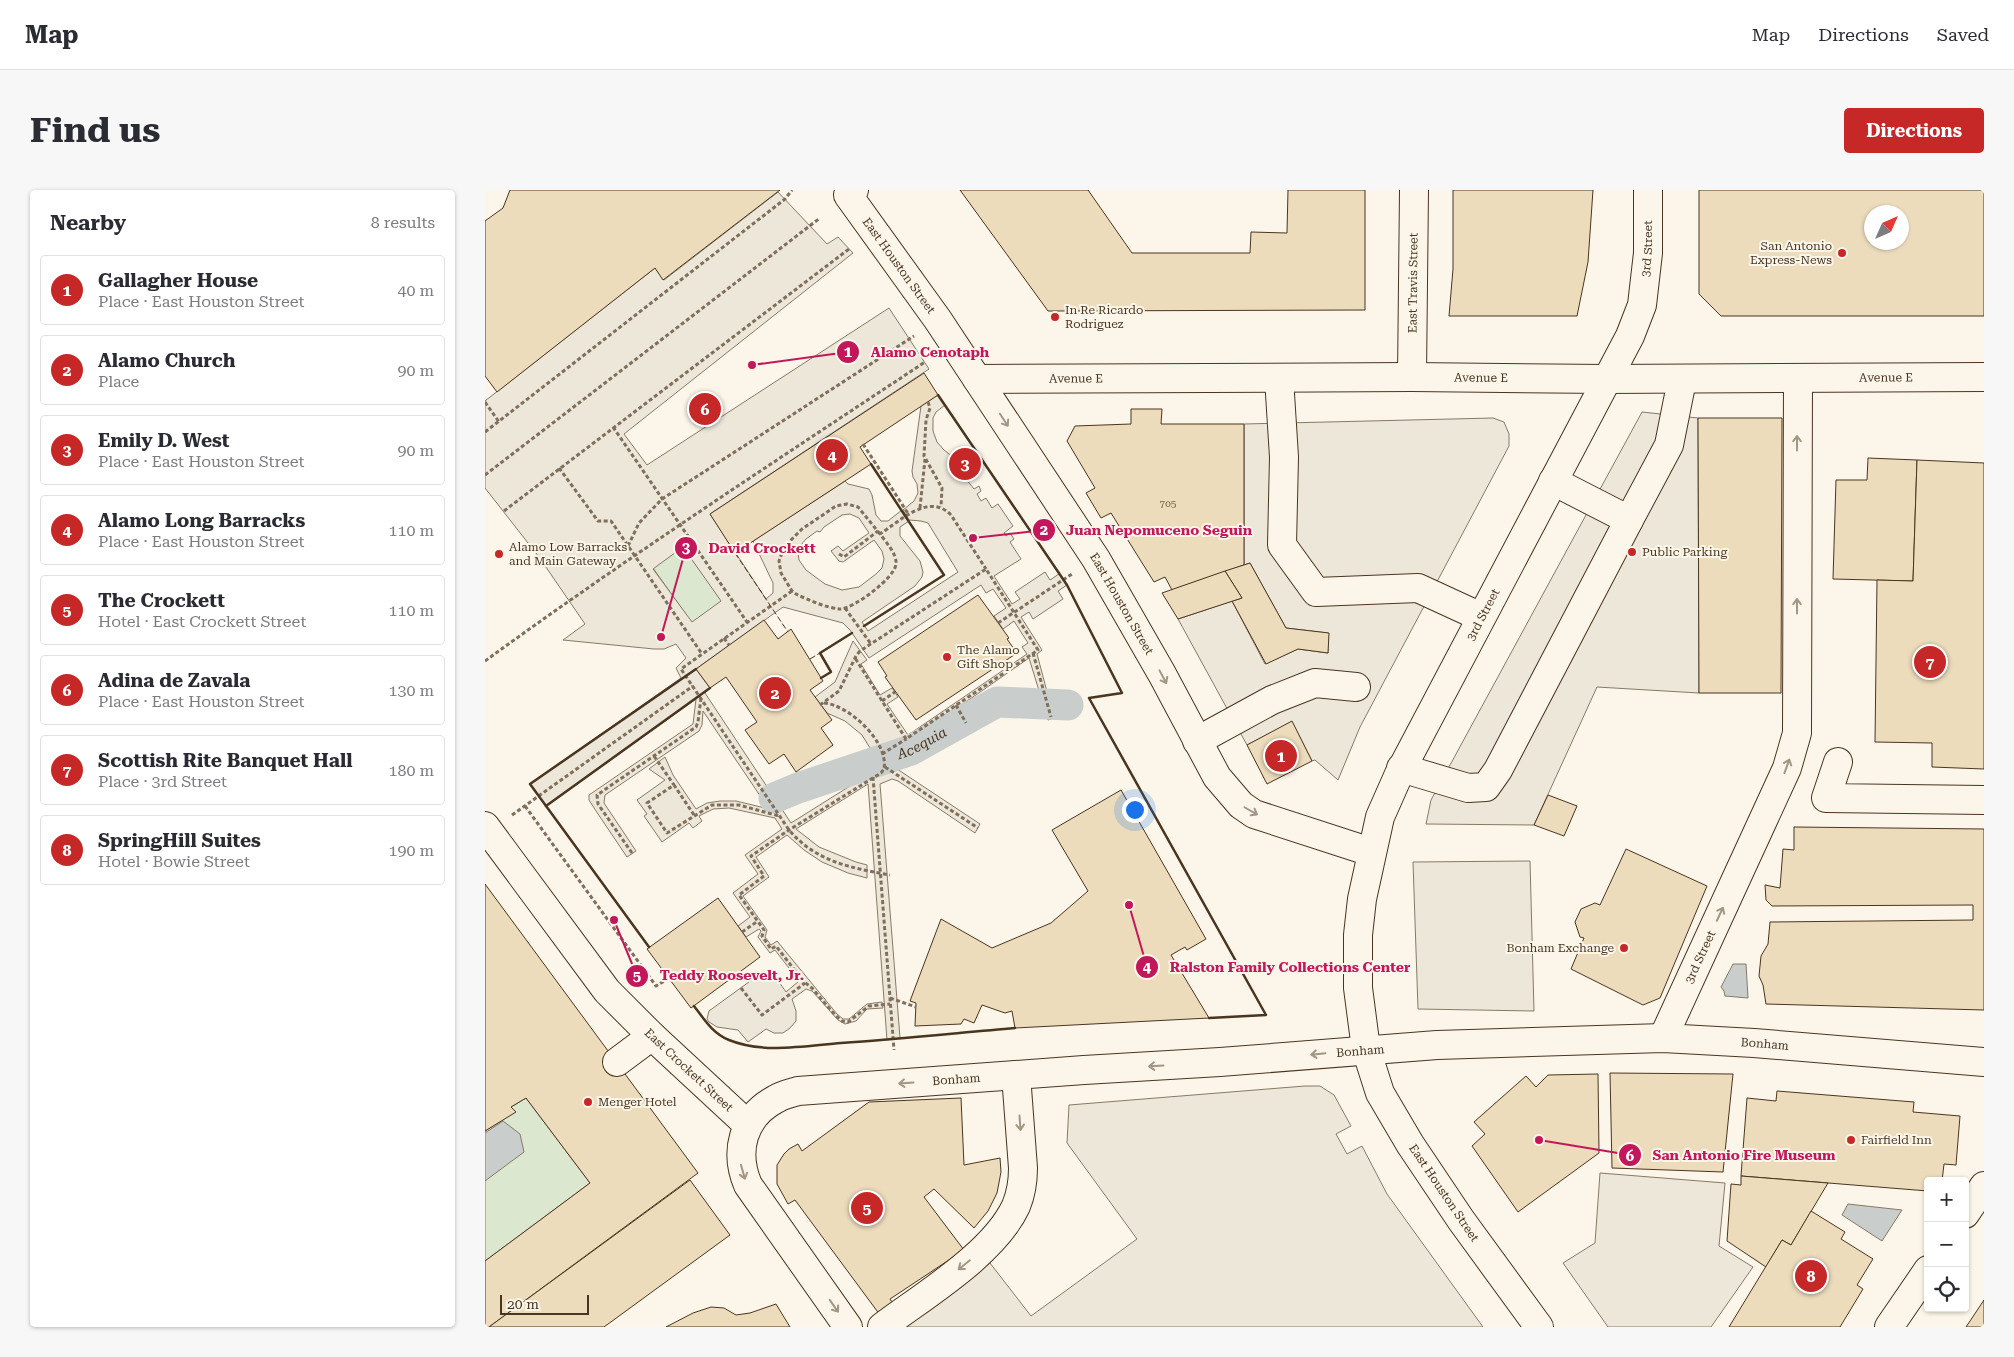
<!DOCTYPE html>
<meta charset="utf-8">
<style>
body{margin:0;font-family:"Roboto Serif",serif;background:#f7f7f7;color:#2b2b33}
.controls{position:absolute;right:15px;bottom:15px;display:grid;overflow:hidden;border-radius:5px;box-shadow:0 1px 4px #0004}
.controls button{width:45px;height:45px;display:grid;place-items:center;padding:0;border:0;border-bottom:1px solid #e1e1e2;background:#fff;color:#2b2b33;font:25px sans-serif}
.compass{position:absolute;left:1379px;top:15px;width:45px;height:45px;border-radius:50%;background:#fff;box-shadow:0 1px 4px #0004;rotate:45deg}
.scale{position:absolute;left:15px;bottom:12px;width:89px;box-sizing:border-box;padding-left:5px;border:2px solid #4a3520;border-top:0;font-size:14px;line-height:18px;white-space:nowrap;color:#4a3520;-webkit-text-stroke:4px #fbf6e9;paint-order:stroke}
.you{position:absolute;left:649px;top:619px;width:18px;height:18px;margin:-12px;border:4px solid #fff;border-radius:50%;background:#1a73e8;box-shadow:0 0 0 8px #1a73e833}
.badge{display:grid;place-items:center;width:32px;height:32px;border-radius:50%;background:#c62828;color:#fff;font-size:16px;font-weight:700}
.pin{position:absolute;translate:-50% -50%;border:2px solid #fff;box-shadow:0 1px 5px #0006}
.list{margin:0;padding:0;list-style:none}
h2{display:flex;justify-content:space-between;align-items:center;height:65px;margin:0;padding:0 20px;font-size:21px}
h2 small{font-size:16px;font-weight:400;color:#7c7c81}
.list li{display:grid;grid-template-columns:32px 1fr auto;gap:15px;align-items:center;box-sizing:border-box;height:70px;margin:0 10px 10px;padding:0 10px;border:1px solid #e1e1e2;border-radius:5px}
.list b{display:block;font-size:19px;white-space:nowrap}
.list p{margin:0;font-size:16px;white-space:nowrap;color:#7c7c81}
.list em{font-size:16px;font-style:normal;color:#7c7c81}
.icon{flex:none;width:28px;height:28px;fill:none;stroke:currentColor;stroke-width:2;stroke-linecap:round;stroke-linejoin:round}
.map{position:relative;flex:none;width:1499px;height:1137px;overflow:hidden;border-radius:5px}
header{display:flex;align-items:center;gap:30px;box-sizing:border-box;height:70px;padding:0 25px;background:#fff;border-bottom:1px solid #e1e1e2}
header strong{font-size:24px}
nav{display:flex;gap:28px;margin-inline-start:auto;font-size:18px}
.intro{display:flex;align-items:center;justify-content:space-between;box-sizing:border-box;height:120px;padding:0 30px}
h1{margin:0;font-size:35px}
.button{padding:12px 22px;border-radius:5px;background:#c62828;color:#fff;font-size:18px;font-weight:700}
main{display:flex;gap:30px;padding:0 30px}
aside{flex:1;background:#fff;border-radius:5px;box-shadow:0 1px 4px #0004}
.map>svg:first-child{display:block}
.green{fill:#dce7d0;stroke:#887966}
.parking{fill:#ede7d9;stroke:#887966;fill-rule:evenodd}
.water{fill:#c9cecd;stroke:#887966}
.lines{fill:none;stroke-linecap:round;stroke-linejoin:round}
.canal{stroke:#c9cecd;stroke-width:31}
.building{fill:#ecdcbc;stroke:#4a3520;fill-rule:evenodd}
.minor-casing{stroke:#4a3520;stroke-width:30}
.major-casing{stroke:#4a3520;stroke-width:30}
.path{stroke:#7f6f5c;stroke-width:3;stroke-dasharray:4 2.5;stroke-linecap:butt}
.minor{stroke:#fbf6e9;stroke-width:28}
.major{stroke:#fbf6e9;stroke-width:28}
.fence{stroke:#4a3520;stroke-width:1;stroke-dasharray:6 2.5;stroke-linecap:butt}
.wall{stroke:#4a3520;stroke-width:2.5}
.oneway{stroke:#a29684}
.poi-dot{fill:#c62828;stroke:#fbf6e9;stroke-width:2}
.labels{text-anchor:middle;stroke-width:4;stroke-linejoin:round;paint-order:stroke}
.number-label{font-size:10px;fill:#725f47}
.poi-label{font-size:12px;fill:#4a3520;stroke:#fbf6e9;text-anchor:start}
.street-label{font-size:12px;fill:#4a3520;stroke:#fbf6e9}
.water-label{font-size:14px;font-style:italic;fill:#4a3520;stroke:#fbf6e9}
.leader{fill:none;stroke:#c2185b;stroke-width:2}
.callout-dot{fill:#c2185b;stroke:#fbf6e9;stroke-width:2}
.mark-label{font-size:15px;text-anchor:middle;font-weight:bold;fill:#fff}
.callout-label{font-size:14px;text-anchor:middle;font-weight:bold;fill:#c2185b;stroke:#fbf6e9;stroke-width:4;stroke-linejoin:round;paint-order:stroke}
</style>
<header>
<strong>Map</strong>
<nav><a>Map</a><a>Directions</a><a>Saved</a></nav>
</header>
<div class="intro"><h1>Find us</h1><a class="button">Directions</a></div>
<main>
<aside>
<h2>Nearby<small>8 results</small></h2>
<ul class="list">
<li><span class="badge">1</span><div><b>Gallagher House</b><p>Place · East Houston Street</p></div><em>40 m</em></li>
<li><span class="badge">2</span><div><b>Alamo Church</b><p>Place</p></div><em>90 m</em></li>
<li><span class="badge">3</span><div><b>Emily D. West</b><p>Place · East Houston Street</p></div><em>90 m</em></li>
<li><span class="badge">4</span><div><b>Alamo Long Barracks</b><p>Place · East Houston Street</p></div><em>110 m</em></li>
<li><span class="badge">5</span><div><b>The Crockett</b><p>Hotel · East Crockett Street</p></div><em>110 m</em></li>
<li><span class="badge">6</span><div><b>Adina de Zavala</b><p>Place · East Houston Street</p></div><em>130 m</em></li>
<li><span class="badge">7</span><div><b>Scottish Rite Banquet Hall</b><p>Place · 3rd Street</p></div><em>180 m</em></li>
<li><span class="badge">8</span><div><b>SpringHill Suites</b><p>Hotel · Bowie Street</p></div><em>190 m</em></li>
</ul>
</aside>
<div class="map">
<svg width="1499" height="1137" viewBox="0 0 1499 1137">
<rect width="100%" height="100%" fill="#fbf6e9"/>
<g class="green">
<polygon points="198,357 237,411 207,433 168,378"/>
<polygon points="41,908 105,993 0,1071 0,941 30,922 26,917"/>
</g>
<g class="parking">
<path d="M293,2L342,54L353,47L368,63L139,244L162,275L404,118L444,179L225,324L281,409L288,403V393L268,351L360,291L363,294L384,299L387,305L391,325L396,331H403L417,320L424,331L415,337V346L435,371L438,382L437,387L430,396L377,432L383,441L473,382L443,333L436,331L424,330L418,320L429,311L433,303L432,294L428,287L427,281L436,216L453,205L460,215L451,222L448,228V241L452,252L459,260L473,271L477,284L489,299L494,296L496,301L492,304L496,311L501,308L507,318L513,314L528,336L519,343L521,346L525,343L529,349L525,352L536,369L509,386L527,414L535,409L530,402L560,382L565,390L574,384L582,395L573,401L578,409L548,429L544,422L536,427L557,460L552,464L569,528L563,530L544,468L475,516L488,536L482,540L469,521L421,553L425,560L401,568L403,573L495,634L490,643L413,591L407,589L395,594L415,848L402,850L383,594L311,639L334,657L371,672L382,675V688L363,683L337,672L319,660L302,645L271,667L284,687L258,706L282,740L280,747L286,755L292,751L352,824L358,829H364L382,814L397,812L398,818L382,819L371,831L360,834L353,830L327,801L321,799L307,809L311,821V831L305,838L298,843H289L281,839L263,852L253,840L232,837L224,832L222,829L224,821L279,781L285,790L294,792L301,802L314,791L290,760L285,763L273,747L276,741L274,739L261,747L253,736L265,727L248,703L273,684L260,665L297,639L290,628L244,618L228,619L214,626L217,631L208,638L204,633L177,652L159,626L162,624L152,610L180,590L164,579L180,567L188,585L211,619L222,613L235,611H251L284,619L218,521L217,535L214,541L120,605L119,613L151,661L142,667L113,624L104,610V605L208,534L211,509L61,616L45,594L196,488L191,478L201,468L191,454L179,459H169L78,450L100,434L54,367L0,298V211L170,78L179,90ZM365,324L374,328L384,343L358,361L353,356L346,361L354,371L358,372L389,350L397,361L399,369L397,378L391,384L374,397L357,400L340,394L321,380L314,370L313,363L315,356L321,349L332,341L335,342L339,337L357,325ZM198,357L236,411L207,432L168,379ZM496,395L501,403L508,399L521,418L509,426L518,439L529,431L543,453L537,457L542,464L423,545L402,514L413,507L407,498L395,505L376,474L382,470L368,451L350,492L330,507L342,523L360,531L377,545L393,571L380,574L381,586L306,633L220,503L225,498L211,479L298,417L358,433L365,440L384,468Z"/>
<polygon points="1157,222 1213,228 1214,503 1112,497 1049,635 941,634 946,610"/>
<polygon points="1008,228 1019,232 1024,244 1024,256 875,537 853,590 830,570 827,571 807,532 762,555 693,429 747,411 780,474 813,459 843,463 843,443 801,438 765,373 759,375 759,234"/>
<polygon points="1045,671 1049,821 933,819 928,672"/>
<polygon points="820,896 835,896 849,905 866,936 851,944 862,964 877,956 902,1004 998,1137 414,1137 505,1073 546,1126 652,1049 582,953 584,915"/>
<polygon points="1115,983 1240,993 1234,1056 1268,1077 1226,1137 1123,1137 1078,1073 1110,1053"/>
</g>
<g class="water">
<polygon points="1248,774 1261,774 1263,808 1240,806 1239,801 1236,797"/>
<polygon points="18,931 35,944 39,962 0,991 0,943"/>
<polygon points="1363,1014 1417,1020 1397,1051 1357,1025"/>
</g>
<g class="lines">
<path class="canal" id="s1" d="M289,608L313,598L426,560L512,512L583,515"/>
</g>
<g class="building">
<polygon points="25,0 295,0 178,90 170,78 12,202 0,186 0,31 18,18"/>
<polygon points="475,0 603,0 647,63 765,63 766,42 802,43 803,0 880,0 880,120 563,121"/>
<polygon points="968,0 1108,0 1103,72 1092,126 964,126 968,79"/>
<path d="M1214,0H1499V126H1236L1214,104ZM1386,22H1416V52H1386Z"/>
<polygon points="439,183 453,205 375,257 386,274 250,363 225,324"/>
<polygon points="646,219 677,219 676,234 759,234 759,375 687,400 680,387 669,392 626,323 616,328 601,303 610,298 582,251 590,236 646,234"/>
<polygon points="1213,228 1297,228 1296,503 1214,503"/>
<polygon points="1383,268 1432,270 1428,391 1348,389 1351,290 1382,290"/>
<polygon points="1432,270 1499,273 1499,579 1447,577 1447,553 1390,552 1392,390 1428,391"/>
<polygon points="765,373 801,438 844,443 843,463 813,459 781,474 747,411 757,408 740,381"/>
<polygon points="740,381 757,408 693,429 677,403"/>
<polygon points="493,405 524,448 522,449 532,463 431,530 400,487 402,486 393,472"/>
<polygon points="279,430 293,449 306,439 338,491 325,500 347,530 336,538 348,555 311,582 299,564 284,574 260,540 272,532 241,487 225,498 211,479"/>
<polygon points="807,531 827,571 782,594 762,555"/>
<polygon points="636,600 721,749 702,760 700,757 686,765 724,828 530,838 527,821 520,823 497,815 489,833 479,829 476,834 430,836 431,813 425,811 456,729 507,758 566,733 603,701 567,640"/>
<polygon points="1063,605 1092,616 1079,646 1049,635"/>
<polygon points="1309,637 1499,639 1499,820 1281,814 1278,795 1274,786 1276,766 1283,754 1285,732 1488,730 1488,715 1287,716 1281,710 1280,695 1295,698 1298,659 1309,660"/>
<polygon points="1141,659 1222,696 1175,808 1158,815 1086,779 1099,748 1095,747 1090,732 1096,719 1110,713 1115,715"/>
<polygon points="0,694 213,983 4,1137 0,1137 0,1071 105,993 41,908 26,917 31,922 0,941"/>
<polygon points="233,708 275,767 206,818 162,759"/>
<polygon points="1125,883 1248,884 1238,982 1127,978"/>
<polygon points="1113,884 1114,963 1033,1022 987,956 1000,944 989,932 1041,886 1051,897 1063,885"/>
<polygon points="1292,901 1429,912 1428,922 1475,926 1471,975 1459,974 1457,991 1443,991 1443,1001 1256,986 1262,908 1291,911"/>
<polygon points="476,908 479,975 515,968 516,982 512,1003 503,1021 489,1038 449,999 439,1007 479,1060 405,1109 409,1115 395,1125 310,1010 303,1014 292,994 292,975 299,964 304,959 313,954 317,961 384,912"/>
<polygon points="1256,986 1343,993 1306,1055 1297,1050 1281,1077 1242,1051 1246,994 1256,995"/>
<polygon points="205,990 245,1045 119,1137 4,1137"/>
<polygon points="1326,1021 1360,1042 1356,1049 1388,1069 1372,1095 1378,1099 1355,1137 1244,1137 1297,1050 1306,1055"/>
<polygon points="1499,1110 1499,1137 1481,1137"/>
<polygon points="291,1114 305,1137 181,1137 208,1123 226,1117 239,1118 251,1125 265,1123"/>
</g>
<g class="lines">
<g class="minor-casing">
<g id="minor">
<polyline points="794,188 799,267 797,355 831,402 933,398 996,427"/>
<path id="s2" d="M1121,189L1499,187"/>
<polyline points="1144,330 1184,255 1197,190"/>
<polyline points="712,551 787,510 830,493 871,497"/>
<polyline points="1353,572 1341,608 1499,610"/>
<polyline points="916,578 983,598 1001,597 1013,580 1144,330 1068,291"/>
<path id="s3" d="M0,636L122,801L167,846L263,935"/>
<path id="s4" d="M1178,848L1302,578L1312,543L1313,188"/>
<polyline points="132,872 167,846"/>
<polyline points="1480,1024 1499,996"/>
<path id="s5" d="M363,1137L263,995C249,962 257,927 291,909C297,905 306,903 313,901L599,880L735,872L952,855L1178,848L1269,853L1499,872"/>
<path d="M397,1137C438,1106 509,1064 531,1016C536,1004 538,991 538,978L531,885"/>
<polyline points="1404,1137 1443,1080"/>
</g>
</g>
<g class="major-casing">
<g id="major">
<path id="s6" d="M369,0L363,5L453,130L611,369L677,484L732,587L756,615L769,624L886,662"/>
<path id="s7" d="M927,187L929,0"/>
<path id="s8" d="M492,189L927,187L1121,189"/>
<path id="s9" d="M1054,1137L976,1030L925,954L895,903L881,859L873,798V745L877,709L895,627L914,584L1145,146L1157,115L1163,63V0"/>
</g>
</g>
<g class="path">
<polyline points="0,212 14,232"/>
<polyline points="443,212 445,218 441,230 439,266 457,298 456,317"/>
<polyline points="128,237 262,432"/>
<polyline points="0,242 300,9 307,0"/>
<polyline points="378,254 424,325"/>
<polyline points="74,278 113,331 126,331 217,464"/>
<polyline points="0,285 335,28"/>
<polyline points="435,318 440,269"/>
<polyline points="19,321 364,59"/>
<path d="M395,344L373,317L362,314L351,316L317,339L302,354L298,360L294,371L296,383L307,401L311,404C323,410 342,418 355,419C368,419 410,388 411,374C412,364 401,352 395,344C415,331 444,302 466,325L501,379"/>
<polyline points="143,356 154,333 177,309 429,146"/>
<polyline points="354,364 359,367 393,341"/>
<path d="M307,401L196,479L304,640C331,672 367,678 405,685"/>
<polyline points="360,418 386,454"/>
<polyline points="513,433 587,384"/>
<polyline points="239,448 244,455"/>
<polyline points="548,463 566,527"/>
<path d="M0,471C143,367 292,270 440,172"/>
<polyline points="397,511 410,502"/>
<path d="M339,513C364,515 404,552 399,579L396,583L304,640L266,666L279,686L254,705L279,740L277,746L286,759L291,756L318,791L327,798L350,825L357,831L363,832L384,816L405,814"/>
<polyline points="335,515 354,501 371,466 375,461 501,379 553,460 421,549 370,468"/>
<polyline points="471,515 481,533"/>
<polyline points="397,564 421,549"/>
<polyline points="169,566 189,595"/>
<polyline points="400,577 493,638"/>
<polyline points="388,587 409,860"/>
<polyline points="40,616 171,796 184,788"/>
<polyline points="27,625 208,496"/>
<polyline points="209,625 189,595 162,613 182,643 227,615 254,615 294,626"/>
<polyline points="147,663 113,614 112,605 211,537 213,532 216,508"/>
<polyline points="257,742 273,731"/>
<polyline points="256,798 277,825 320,793"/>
<polyline points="405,808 431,817"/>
</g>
<use href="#minor" class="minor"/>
<use href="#major" class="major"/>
<g class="fence">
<polyline points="250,363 303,442"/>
<polyline points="325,469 335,463"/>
</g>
<g class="wall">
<polyline points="453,205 582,395 637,503 604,508 781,825 724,828"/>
<polyline points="379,436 459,385 386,274"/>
<polyline points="336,488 346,482 335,463 367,443"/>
<polyline points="61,616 225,498"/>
<polyline points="164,757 45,594 211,479"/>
<path d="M209,816C219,829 228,844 244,850C278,864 320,856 356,853C414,849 472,843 530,838"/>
</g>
</g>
<defs><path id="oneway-shaft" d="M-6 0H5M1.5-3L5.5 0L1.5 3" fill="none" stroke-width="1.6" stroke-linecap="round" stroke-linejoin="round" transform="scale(1.25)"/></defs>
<g class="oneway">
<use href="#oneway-shaft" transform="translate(519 230) rotate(57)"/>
<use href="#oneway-shaft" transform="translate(1312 253) rotate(-90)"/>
<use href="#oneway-shaft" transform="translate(1312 416) rotate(-90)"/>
<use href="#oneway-shaft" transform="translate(678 487) rotate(62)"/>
<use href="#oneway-shaft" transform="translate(1302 576) rotate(-70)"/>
<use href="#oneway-shaft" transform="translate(766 621) rotate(30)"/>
<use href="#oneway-shaft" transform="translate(1235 724) rotate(-65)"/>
<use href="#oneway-shaft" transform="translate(833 864) rotate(174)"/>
<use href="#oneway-shaft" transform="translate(671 876) rotate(177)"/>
<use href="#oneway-shaft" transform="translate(421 893) rotate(176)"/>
<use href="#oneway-shaft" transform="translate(535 933) rotate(86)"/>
<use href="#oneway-shaft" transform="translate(258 982) rotate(74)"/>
<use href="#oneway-shaft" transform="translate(479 1075) rotate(141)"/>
<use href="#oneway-shaft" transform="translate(349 1116) rotate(55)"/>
</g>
<g class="poi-dot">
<circle cx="1357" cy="63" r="5"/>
<circle cx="570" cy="127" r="5"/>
<circle cx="1147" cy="362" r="5"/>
<circle cx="14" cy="364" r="5"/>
<circle cx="462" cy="467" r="5"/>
<circle cx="1139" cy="758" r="5"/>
<circle cx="103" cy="912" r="5"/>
<circle cx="1366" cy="950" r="5"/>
</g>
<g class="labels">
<g class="number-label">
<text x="683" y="317">705</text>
</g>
<g class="poi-label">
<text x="1347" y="60" text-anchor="end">San Antonio<tspan x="1347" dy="14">Express-News</tspan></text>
<text x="580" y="124">In Re Ricardo<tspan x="580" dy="14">Rodriguez</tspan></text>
<text x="24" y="361">Alamo Low Barracks<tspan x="24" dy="14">and Main Gateway</tspan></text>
<text x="1157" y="366">Public Parking</text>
<text x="472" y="464">The Alamo<tspan x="472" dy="14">Gift Shop</tspan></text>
<text x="1129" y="762" text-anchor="end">Bonham Exchange</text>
<text x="113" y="916">Menger Hotel</text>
<text x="1376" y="954">Fairfield Inn</text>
</g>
<g class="street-label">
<text dy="4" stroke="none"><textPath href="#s9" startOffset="1196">3rd Street</textPath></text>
<text dy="4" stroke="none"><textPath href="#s6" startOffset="95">East Houston Street</textPath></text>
<text dy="4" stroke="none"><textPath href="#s7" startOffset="94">East Travis Street</textPath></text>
<text dy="4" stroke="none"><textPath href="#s8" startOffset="99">Avenue E</textPath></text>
<text dy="4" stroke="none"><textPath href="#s8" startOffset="504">Avenue E</textPath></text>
<text dy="4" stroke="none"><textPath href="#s2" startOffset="280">Avenue E</textPath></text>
<text dy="4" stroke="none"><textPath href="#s6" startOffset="500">East Houston Street</textPath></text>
<text dy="4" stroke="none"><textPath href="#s9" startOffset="791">3rd Street</textPath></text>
<text dy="4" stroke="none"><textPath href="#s4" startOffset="89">3rd Street</textPath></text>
<text dy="4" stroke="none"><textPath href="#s5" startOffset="1266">Bonham</textPath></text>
<text dy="4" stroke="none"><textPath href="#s5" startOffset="861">Bonham</textPath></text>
<text dy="4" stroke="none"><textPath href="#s3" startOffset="319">East Crockett Street</textPath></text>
<text dy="4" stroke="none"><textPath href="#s5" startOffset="456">Bonham</textPath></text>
<text transform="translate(959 1003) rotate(56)" y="4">East Houston Street</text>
</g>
<g class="water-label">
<text dy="5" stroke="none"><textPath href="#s1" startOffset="158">Acequia</textPath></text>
</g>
</g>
<path class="leader" d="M267 175L363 162M488 348L559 340M176 447L201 358M644 715L662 777M129 730L152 786M1054 950L1145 965"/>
<g class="callout-dot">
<circle cx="267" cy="175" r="5"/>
<circle cx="488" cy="348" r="5"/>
<circle cx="176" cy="447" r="5"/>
<circle cx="644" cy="715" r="5"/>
<circle cx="129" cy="730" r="5"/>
<circle cx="1054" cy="950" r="5"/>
<circle cx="363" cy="162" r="12"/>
<circle cx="559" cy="340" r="12"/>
<circle cx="201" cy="358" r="12"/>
<circle cx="662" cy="777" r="12"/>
<circle cx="152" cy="786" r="12"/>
<circle cx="1145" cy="965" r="12"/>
</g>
<g class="mark-label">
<text x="363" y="167">1</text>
<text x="559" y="345">2</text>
<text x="201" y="363">3</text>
<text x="662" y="782">4</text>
<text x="152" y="791">5</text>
<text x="1145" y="971">6</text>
</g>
<g class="callout-label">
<text x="445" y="167">Alamo Cenotaph</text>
<text x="674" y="345">Juan Nepomuceno Seguin</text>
<text x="277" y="363">David Crockett</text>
<text x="805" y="782">Ralston Family Collections Center</text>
<text x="247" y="790">Teddy Roosevelt, Jr.</text>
<text x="1259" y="970">San Antonio Fire Museum</text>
</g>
</svg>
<div class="controls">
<button>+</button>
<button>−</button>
<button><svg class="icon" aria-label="locate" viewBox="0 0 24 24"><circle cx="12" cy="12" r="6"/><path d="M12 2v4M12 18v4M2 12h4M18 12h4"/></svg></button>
</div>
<svg class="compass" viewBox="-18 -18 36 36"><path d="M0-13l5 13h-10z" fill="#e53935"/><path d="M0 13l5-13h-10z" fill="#7c7c81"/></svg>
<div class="scale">20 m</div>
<div class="you"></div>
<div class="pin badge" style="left:796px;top:566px">1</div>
<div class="pin badge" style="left:290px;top:503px">2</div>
<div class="pin badge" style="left:480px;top:274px">3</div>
<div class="pin badge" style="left:347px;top:265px">4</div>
<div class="pin badge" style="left:382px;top:1018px">5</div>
<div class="pin badge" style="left:220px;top:219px">6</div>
<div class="pin badge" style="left:1445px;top:472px">7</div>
<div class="pin badge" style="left:1326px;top:1086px">8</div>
</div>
</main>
